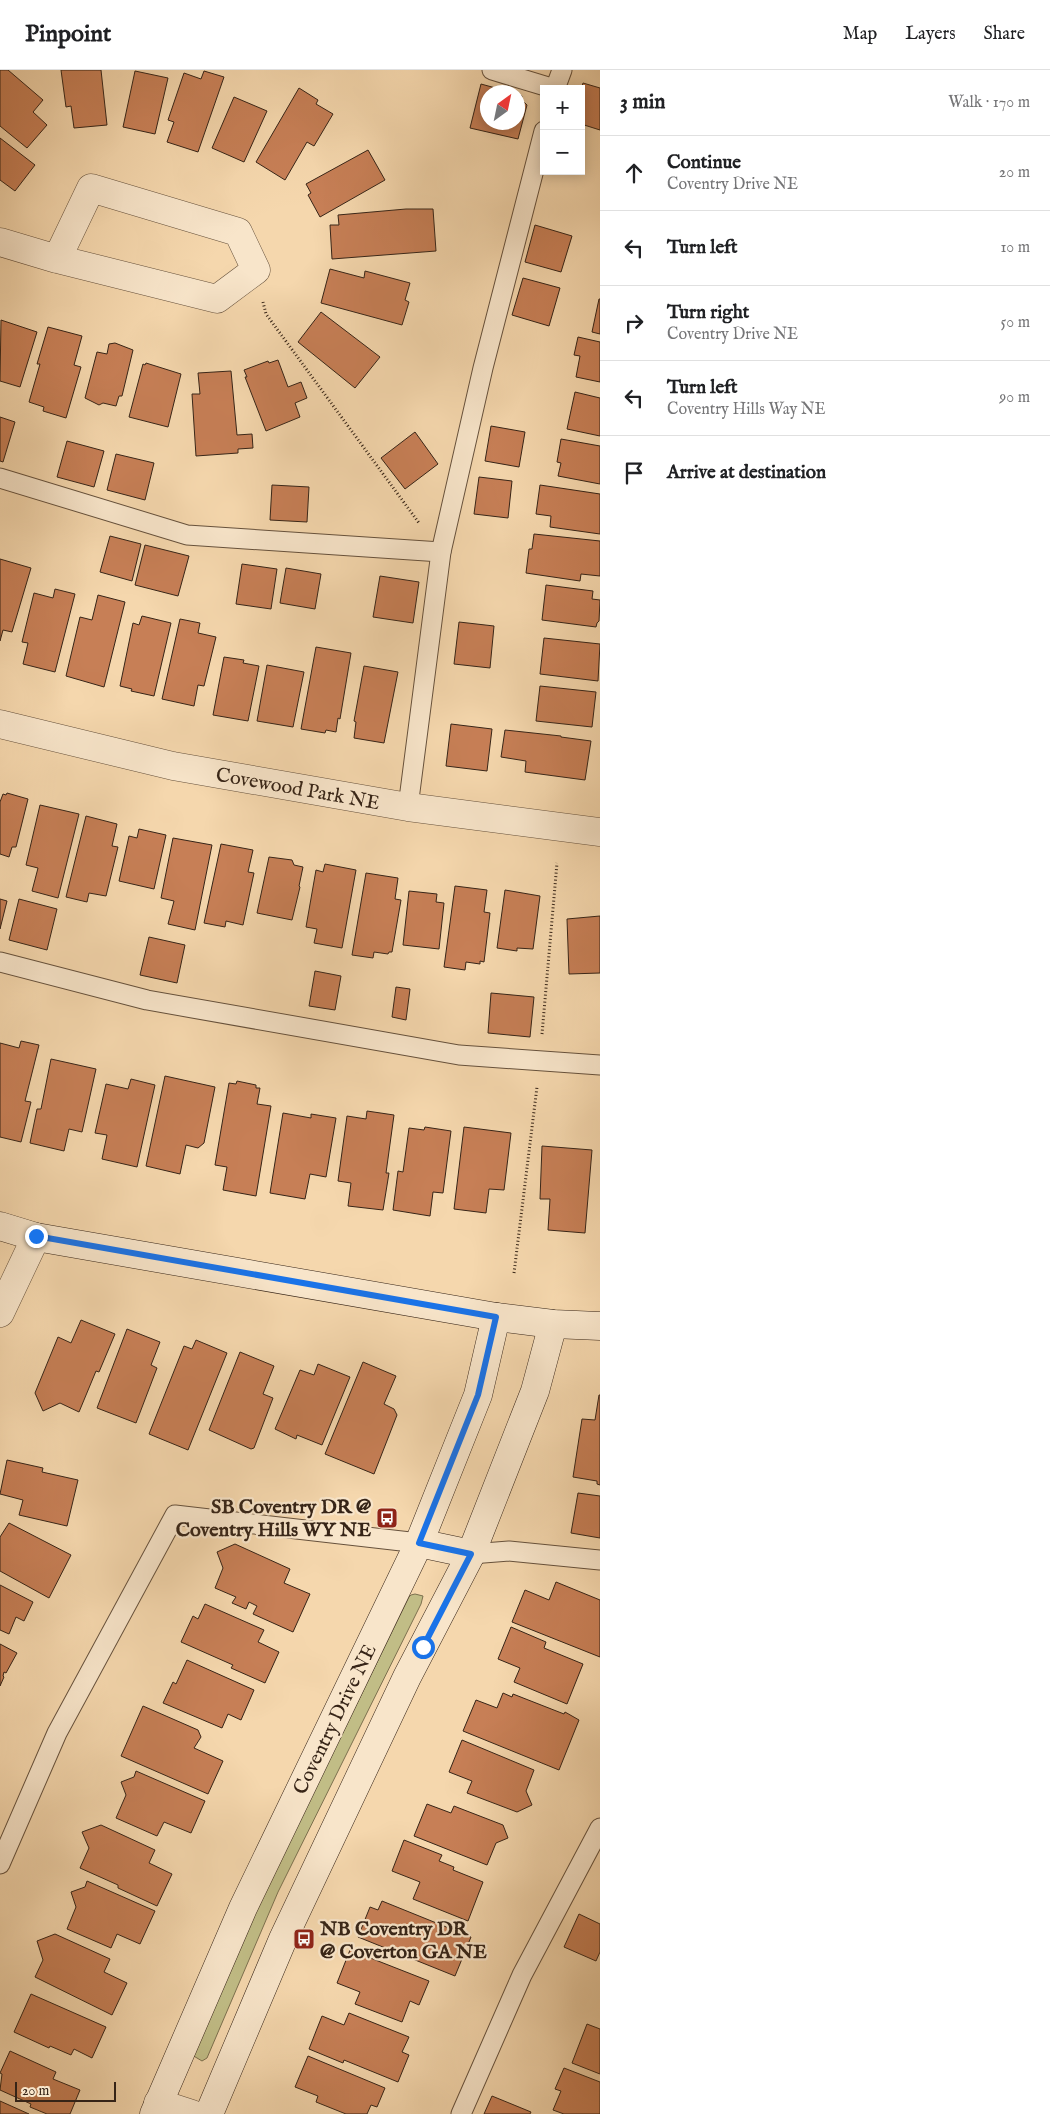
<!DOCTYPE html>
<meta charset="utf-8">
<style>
body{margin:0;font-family:"IM FELL English",serif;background:#f6f6f6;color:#202124}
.controls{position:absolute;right:15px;top:15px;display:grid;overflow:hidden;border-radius:0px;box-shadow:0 2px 12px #0003}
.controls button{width:45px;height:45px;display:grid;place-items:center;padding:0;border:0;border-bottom:1px solid #e0e0e0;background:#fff;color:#202124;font:25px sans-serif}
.compass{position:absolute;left:480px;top:15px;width:45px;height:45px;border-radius:50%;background:#fff;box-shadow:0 2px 12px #0003;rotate:33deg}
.scale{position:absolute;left:15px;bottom:12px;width:101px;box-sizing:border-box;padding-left:5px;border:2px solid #362417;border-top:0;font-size:14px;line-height:18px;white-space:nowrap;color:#362417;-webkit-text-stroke:4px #f8e5ca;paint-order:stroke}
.stop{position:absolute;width:15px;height:15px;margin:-11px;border:4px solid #1a73e8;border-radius:50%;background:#fff}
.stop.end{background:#1a73e8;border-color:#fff;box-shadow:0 1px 5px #0008}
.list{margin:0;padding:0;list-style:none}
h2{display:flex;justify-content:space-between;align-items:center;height:65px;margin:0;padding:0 20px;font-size:21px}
h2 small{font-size:16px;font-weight:400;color:#757577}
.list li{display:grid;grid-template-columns:32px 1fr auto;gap:15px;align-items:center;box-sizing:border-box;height:75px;padding:0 20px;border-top:1px solid #e0e0e0}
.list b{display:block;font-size:19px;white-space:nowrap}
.list p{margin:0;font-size:16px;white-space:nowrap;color:#757577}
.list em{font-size:16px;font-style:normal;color:#757577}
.icon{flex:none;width:28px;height:28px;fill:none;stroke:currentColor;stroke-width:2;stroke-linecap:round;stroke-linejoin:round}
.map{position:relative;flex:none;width:600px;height:2044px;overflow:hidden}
header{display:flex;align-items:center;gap:30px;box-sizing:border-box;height:70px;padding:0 25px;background:#fff;border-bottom:1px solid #e0e0e0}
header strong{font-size:24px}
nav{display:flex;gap:28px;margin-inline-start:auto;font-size:18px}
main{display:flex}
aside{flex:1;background:#fff}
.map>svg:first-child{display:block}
.green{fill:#c1bd86;stroke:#7c704e}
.building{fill:#c77f56;stroke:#362417}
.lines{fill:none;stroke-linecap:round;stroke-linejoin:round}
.lane-casing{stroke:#66513c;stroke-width:21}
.street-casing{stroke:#66513c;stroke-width:29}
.secondary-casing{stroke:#362417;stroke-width:29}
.path{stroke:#362417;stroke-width:3;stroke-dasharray:1 2.5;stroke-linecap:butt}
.lane{stroke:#f8e5ca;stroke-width:19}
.street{stroke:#f8e5ca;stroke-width:28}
.secondary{stroke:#f8e5ca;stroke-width:28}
.route{stroke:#1a73e8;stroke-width:6}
.labels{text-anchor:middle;stroke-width:4.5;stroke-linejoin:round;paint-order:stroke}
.street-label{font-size:20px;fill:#362417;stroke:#f8e5ca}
.poi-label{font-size:20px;font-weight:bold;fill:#362417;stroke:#f8e5ca;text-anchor:end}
</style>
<header>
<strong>Pinpoint</strong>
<nav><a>Map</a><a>Layers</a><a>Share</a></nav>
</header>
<main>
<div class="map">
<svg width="600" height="2044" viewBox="0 0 600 2044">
<rect width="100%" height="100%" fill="#f5d7ad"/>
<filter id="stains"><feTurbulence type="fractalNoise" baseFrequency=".004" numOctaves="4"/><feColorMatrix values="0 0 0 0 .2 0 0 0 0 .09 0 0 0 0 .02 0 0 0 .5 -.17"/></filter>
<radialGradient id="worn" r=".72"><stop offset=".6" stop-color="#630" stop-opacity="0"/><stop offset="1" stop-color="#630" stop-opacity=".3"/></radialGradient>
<polygon class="green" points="415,1524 423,1526 421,1534 278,1822 207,1988 202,1991 192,1985 257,1838 409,1527 411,1525"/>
<g class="building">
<polygon points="0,0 8,0 43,30 33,42 47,55 27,78 0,56"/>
<polygon points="61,0 101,0 107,55 74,58 71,36 66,37"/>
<polygon points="135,1 168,8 155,64 123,57"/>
<polygon points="204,1 224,7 198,82 167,72 174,52 168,50 184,3 201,9"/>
<polygon points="583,13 600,18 600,60 581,54 581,19"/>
<polygon points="481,14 510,22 488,22 488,52 518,52 518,25 522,26 521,29 527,35 518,69 470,58"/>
<polygon points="299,18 318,30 316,34 333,44 314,76 307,72 285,110 256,92"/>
<polygon points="234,27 267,41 244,92 212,78"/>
<polygon points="0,68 35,95 15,121 0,110"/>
<polygon points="368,80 385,110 320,147 308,125 311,123 306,114"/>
<polygon points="406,139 433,139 436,181 332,189 330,155 339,155 338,145"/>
<polygon points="535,155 572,166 561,202 525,192"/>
<polygon points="330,199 364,208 365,201 410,213 405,230 409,232 402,255 321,233"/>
<polygon points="523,208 560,218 549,256 512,245"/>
<polygon points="599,229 600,229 600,264 592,262"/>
<polygon points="321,242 380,287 355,318 298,272"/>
<polygon points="1,250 37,262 20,317 0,311"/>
<polygon points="48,257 82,266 74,295 81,297 66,348 43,341 44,337 29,332 40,294 37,294"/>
<polygon points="578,267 600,272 600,312 576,307 580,286 574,285"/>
<polygon points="115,273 133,280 122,326 119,326 116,336 103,333 99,335 85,328 97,282 107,284 109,274"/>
<polygon points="278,290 288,317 301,312 307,328 295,333 300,347 266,361 245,307 247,307 244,300 268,291 269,293"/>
<polygon points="146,293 181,304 168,357 129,347 143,294 145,295"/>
<polygon points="231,301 237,365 252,364 253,378 238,379 238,383 196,386 192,324 200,324 198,303"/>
<polygon points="575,322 600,328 600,366 567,359"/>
<polygon points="0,347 15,352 3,392 0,391"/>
<polygon points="491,356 525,362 519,397 485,391"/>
<polygon points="415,362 438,394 405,419 381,388"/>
<polygon points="561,369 600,376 600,414 558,406 561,393 557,392"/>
<polygon points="67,371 104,381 94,417 57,407"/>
<polygon points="116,384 154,393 145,430 107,420"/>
<polygon points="479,407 512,411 508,448 474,444"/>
<polygon points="272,415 309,417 307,452 270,450"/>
<polygon points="540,415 600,424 600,464 550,457 551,446 536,444"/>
<polygon points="534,464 600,471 600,506 581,504 580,511 526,503 529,479 532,479"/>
<polygon points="110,466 141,474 132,511 100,502"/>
<polygon points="145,475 189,486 178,526 135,515"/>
<polygon points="0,489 31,498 12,562 3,560 0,571"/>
<polygon points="242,494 277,499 271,539 236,534"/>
<polygon points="286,498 321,504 315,539 280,533"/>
<polygon points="380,506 419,512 413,553 373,547"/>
<polygon points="546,515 593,521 592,529 600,530 599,551 597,553 596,557 542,550"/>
<polygon points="55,519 75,524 55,602 23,594 28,573 22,572 34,523 53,528"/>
<polygon points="98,525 125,532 104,617 66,606 80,547 92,550"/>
<polygon points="142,546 171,553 154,626 131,621 132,619 120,616 133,553 139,555"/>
<polygon points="180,549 200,553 198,563 216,567 204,616 198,615 194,636 162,629"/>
<polygon points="459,552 494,556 490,598 454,594"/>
<polygon points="544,568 600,574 598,611 540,604"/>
<polygon points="316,577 351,583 340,649 338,648 336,662 326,660 325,663 301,659"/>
<polygon points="224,587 244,590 243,593 259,596 248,651 213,645"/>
<polygon points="267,595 304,602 293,657 257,651"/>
<polygon points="364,596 398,602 384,673 354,668 356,652 354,651"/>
<polygon points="540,616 596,622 592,657 536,651"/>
<polygon points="451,654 492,659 487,701 446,696"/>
<polygon points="505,660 561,666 561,667 591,671 585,710 525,702 526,691 501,687"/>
<polygon points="7,723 28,729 16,777 12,777 9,787 0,784 0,732 3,724 6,725"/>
<polygon points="40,735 79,744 58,828 32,821 38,798 26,795"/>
<polygon points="86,746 117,754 112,776 118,777 106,826 89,823 87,832 66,827"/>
<polygon points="139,759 166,765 154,819 119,811 129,766 137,768"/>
<polygon points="173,768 212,775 195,860 168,854 174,831 161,828"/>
<polygon points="221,774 253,780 248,802 254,803 243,855 226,851 225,857 204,853"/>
<polygon points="269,787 292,790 294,795 303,797 299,816 300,817 292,850 257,843"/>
<polygon points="325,794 356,800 342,878 314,873 317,859 306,857 316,800 323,802"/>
<polygon points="366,803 398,808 395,829 401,830 392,882 389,882 388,884 374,882 373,888 352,885"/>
<polygon points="455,816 487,820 484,842 490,843 484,892 480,891 480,894 466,892 465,900 444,897"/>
<polygon points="505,820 540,826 533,879 517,878 517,881 497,878"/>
<polygon points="409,821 437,824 436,832 444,833 439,879 403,875"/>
<polygon points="0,829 7,831 0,859"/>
<polygon points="19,829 57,839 47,880 9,870"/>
<polygon points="600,846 600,903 569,904 567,849"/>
<polygon points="149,867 185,875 177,913 140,905"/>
<polygon points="315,901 341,906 335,940 309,936"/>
<polygon points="396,917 410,919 406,950 392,947"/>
<polygon points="491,923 534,927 530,967 488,963"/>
<polygon points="21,971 39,975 25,1031 31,1032 21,1072 0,1067 0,973 19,978"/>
<polygon points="51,989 96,999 82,1062 69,1059 64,1081 30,1073 37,1039 41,1039"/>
<polygon points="165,1006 215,1017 204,1073 198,1078 186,1075 180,1104 146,1096"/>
<polygon points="131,1009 155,1015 137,1097 102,1089 107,1065 95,1063 106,1014 128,1019"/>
<polygon points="237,1011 256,1015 256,1018 260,1018 257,1034 271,1036 256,1126 223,1120 227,1097 215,1095 229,1013 236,1014"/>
<polygon points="367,1041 394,1045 386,1103 389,1103 383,1140 348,1136 351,1113 338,1111 347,1046 366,1049"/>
<polygon points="283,1043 311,1048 311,1044 336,1048 326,1107 310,1104 305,1129 270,1123"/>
<polygon points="425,1057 451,1061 443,1123 433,1122 430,1146 393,1140 398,1101 403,1102 409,1058 424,1060"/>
<polygon points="464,1057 511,1063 504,1120 489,1119 486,1143 454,1139"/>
<polygon points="542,1076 592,1080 585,1163 548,1160 550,1129 540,1129"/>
<polygon points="81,1250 115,1264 99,1302 96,1301 79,1342 60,1333 43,1341 35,1323 58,1267 71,1273"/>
<polygon points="127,1259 160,1272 151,1295 157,1298 136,1353 97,1338"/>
<polygon points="196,1270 227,1283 188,1380 149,1364 184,1276 192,1279"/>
<polygon points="240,1282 274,1296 263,1324 273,1328 254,1378 251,1379 209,1360"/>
<polygon points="363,1292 396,1306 384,1334 394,1339 397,1345 374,1404 325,1384"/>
<polygon points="318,1294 350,1307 322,1375 297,1365 296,1369 275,1359 300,1300 314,1305"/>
<polygon points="599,1325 600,1325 600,1415 597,1414 597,1411 573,1407 582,1349 595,1350"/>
<polygon points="7,1390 43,1398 42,1402 78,1410 67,1456 19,1445 23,1430 0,1424"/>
<polygon points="578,1423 600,1426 600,1468 571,1463"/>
<polygon points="9,1453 71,1485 49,1528 0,1501 0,1467"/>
<polygon points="235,1474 290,1499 284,1513 310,1524 293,1562 253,1544 257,1536 249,1532 246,1539 232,1533 236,1527 215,1518 223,1498 217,1482"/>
<polygon points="556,1512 600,1530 600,1587 512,1552 525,1520 549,1530"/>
<polygon points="0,1515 33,1532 24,1551 16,1547 9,1564 0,1560"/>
<polygon points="205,1534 264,1560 258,1572 279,1582 265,1613 231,1598 233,1595 181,1572 193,1546 198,1549"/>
<polygon points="511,1557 546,1572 544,1578 583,1594 567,1634 514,1612 520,1598 498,1589"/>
<polygon points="0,1574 17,1583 6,1603 4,1602 3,1606 4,1607 0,1616"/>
<polygon points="187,1590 254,1620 241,1650 228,1644 222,1658 163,1633 173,1612 176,1614"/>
<polygon points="503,1623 512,1627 513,1624 564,1644 565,1642 579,1650 559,1700 463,1661 476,1630 497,1638"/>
<polygon points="143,1636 198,1660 201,1667 194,1678 223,1691 208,1724 121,1686"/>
<polygon points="462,1670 534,1700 526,1721 532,1735 517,1742 467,1723 472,1711 449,1702"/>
<polygon points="136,1701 205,1731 191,1763 164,1752 157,1766 116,1748 126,1725 121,1712 134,1707"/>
<polygon points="427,1734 451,1743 454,1736 459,1738 503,1755 508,1768 496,1773 487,1795 414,1766"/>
<polygon points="101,1755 155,1780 149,1793 172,1804 157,1836 118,1818 118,1815 80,1798 89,1778 82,1762"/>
<polygon points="404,1770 442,1785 439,1791 454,1797 453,1800 483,1812 468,1851 413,1829 420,1812 392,1801"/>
<polygon points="87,1811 155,1841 140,1874 117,1864 111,1878 67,1859 76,1837 71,1822 85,1817"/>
<polygon points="382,1831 471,1867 455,1906 358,1867 370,1837 378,1840"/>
<polygon points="579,1844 600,1854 600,1882 596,1891 564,1877"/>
<polygon points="55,1864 110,1889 104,1902 127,1913 112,1945 35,1907 43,1890 37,1871"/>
<polygon points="350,1880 429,1911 419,1935 410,1931 402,1952 355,1934 360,1922 337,1913"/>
<polygon points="31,1924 106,1957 92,1988 74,1979 71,1985 50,1976 49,1978 14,1962"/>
<polygon points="349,1943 409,1967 402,1982 409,1985 398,2012 344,1990 343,1993 309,1979 322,1946 344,1955"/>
<polygon points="587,1954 600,1959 600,2004 572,1993"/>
<polygon points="10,1981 56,2002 53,2009 80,2020 70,2044 47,2044 30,2037 31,2034 0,2020 2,2004 0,2003"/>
<polygon points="308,1986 385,2018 377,2037 371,2035 367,2044 346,2044 316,2032 318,2026 295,2017"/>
<polygon points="564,1998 600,2012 600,2044 564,2044 553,2040 561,2021 555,2019"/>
<polygon points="492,2026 531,2042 530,2044 484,2044"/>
<polygon points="0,2031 29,2044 0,2044"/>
</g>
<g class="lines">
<g class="lane-casing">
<g id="lane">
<polyline points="492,0 555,19"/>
<polyline points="555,19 562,0"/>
<polyline points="0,408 187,465 441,482"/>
<polyline points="408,737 441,482 483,298 544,61"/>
<polyline points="0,892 147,930 459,985 600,995"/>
<polyline points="471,1484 509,1481 600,1490"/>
<polyline points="0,1794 57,1663 175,1445 419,1473"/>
<polyline points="461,2044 522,1905 600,1758"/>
</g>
</g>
<g class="street-casing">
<g id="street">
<polyline points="0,172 57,189 217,229 256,200 238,162 91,118 57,189"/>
<polyline points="0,654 173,696 408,737 600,762"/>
<polyline points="0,1243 36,1167"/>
<polyline points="158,2033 192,2044"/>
</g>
</g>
<g class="secondary-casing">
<g id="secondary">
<polyline points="0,1156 36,1167 496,1247 553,1254 600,1256"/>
<polyline points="419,1473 471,1484"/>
<polyline points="154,2044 243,1838 419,1473 478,1325 496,1247"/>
<polyline points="209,2044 283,1869 407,1607 471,1484 535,1321 553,1254"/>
</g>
</g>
<g class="path">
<polyline points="263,232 266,244 419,453"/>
<polyline points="542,964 557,793"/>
<polyline points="514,1203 537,1017"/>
</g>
<use href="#lane" class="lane"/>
<use href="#street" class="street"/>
<use href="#secondary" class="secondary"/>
</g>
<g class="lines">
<polyline class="route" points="36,1166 496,1247 478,1325 419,1473 471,1484 423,1577"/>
</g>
<defs>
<g id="bus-square" transform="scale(1.125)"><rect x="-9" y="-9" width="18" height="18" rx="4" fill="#8f2418" stroke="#f8e5ca"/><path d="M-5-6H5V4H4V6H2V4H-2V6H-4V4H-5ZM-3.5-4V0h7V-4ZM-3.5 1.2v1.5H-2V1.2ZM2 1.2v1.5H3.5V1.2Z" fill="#fff"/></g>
</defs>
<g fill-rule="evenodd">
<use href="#bus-square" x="387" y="1448"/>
<use href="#bus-square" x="304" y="1869"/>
</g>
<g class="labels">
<g class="street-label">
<text transform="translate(298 718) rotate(10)" y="7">Covewood Park NE</text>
<text transform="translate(334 1649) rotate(-64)" y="7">Coventry Drive NE</text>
</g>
<g class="poi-label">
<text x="371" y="1443">SB Coventry DR @<tspan x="371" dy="23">Coventry Hills WY NE</tspan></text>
<text x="320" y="1865" text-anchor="start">NB Coventry DR<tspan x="320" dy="23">@ Coverton GA NE</tspan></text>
</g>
</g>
<rect width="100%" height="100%" filter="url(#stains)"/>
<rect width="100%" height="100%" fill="url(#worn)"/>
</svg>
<div class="controls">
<button>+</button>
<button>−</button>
</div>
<svg class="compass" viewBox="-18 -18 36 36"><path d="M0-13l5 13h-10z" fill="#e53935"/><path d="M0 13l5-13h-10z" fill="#757577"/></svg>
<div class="scale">20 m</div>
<div class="stop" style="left:423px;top:1577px"></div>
<div class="stop end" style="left:36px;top:1166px"></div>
</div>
<aside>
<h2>3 min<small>Walk · 170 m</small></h2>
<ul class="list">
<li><svg class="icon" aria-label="ahead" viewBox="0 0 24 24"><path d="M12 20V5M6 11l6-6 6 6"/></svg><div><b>Continue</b><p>Coventry Drive NE</p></div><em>20 m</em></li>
<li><svg class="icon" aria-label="left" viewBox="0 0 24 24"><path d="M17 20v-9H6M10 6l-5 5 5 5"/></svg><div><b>Turn left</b></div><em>10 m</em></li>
<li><svg class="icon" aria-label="right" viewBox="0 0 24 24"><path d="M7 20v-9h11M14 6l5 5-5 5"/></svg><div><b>Turn right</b><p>Coventry Drive NE</p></div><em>50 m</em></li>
<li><svg class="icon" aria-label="left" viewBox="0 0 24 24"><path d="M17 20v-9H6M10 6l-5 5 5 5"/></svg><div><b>Turn left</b><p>Coventry Hills Way NE</p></div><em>90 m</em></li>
<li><svg class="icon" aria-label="arrive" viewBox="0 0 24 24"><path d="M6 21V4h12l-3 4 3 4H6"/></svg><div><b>Arrive at destination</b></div></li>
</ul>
</aside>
</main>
